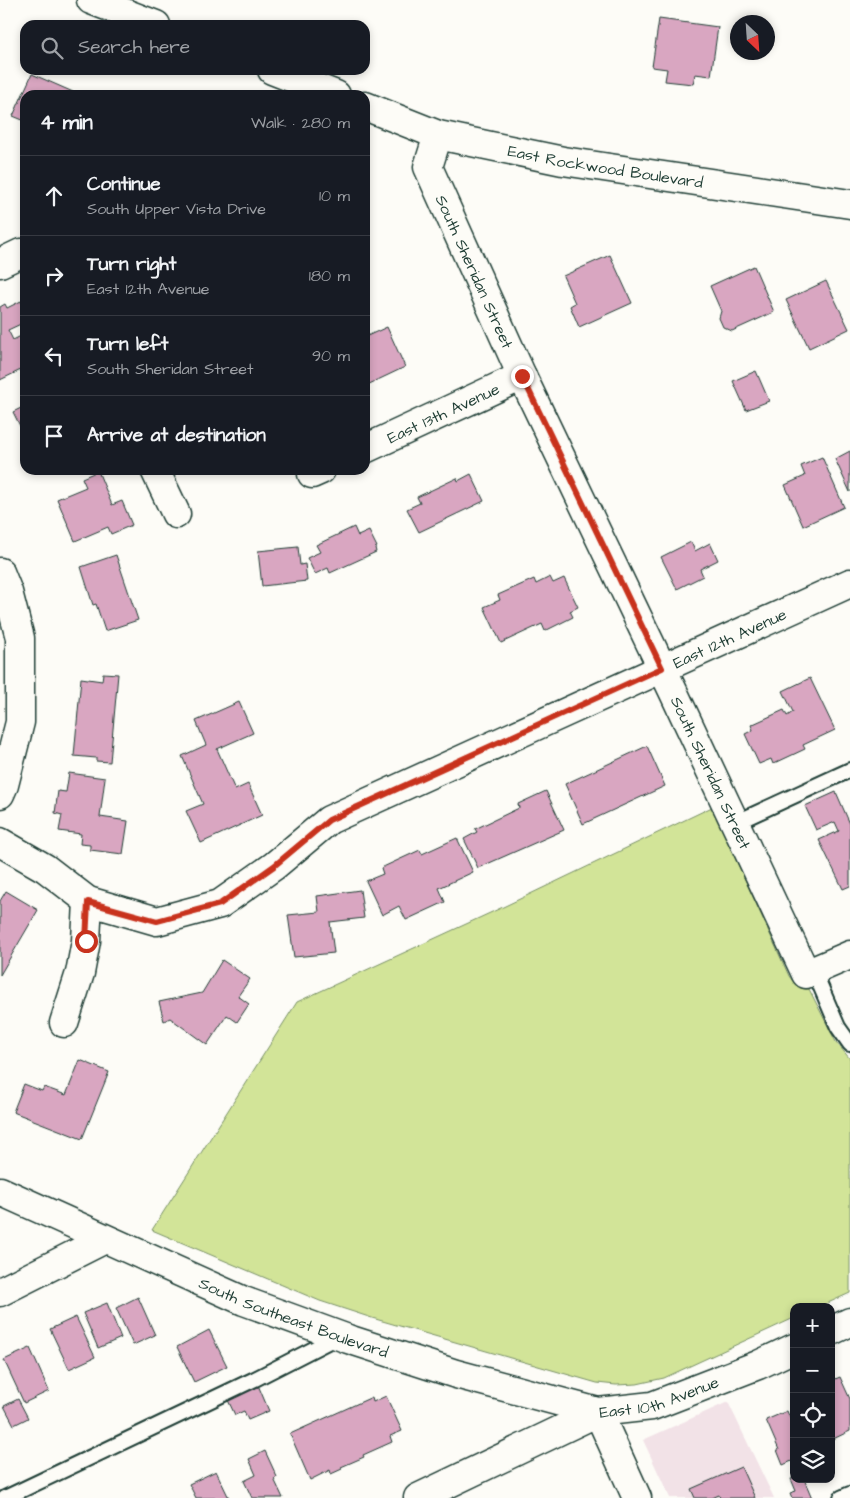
<!DOCTYPE html>
<meta charset="utf-8">
<style>
body{margin:0;font-family:"Architects Daughter",sans-serif;background:#242831;color:#f1f3f6}
.controls{position:absolute;right:15px;bottom:15px;display:grid;overflow:hidden;border-radius:10px;box-shadow:0 2px 8px #0003}
.controls button{width:45px;height:45px;display:grid;place-items:center;padding:0;border:0;border-bottom:1px solid #363941;background:#171b24;color:#f1f3f6;font:25px sans-serif}
.compass{position:absolute;left:730px;top:15px;width:45px;height:45px;border-radius:50%;background:#171b24;box-shadow:0 2px 8px #0003;rotate:155deg}
.stop{position:absolute;width:15px;height:15px;margin:-11px;border:4px solid #c8321e;border-radius:50%;background:#fff}
.stop.end{background:#c8321e;border-color:#fff;box-shadow:0 1px 5px #0008}
.list{margin:0;padding:0;list-style:none}
h2{display:flex;justify-content:space-between;align-items:center;height:65px;margin:0;padding:0 20px;font-size:21px}
h2 small{font-size:16px;font-weight:400;color:#9ea1a6}
.list li{display:grid;grid-template-columns:32px 1fr auto;gap:15px;align-items:center;box-sizing:border-box;height:80px;padding:0 20px;border-top:1px solid #363941}
.list b{display:block;font-size:19px;white-space:nowrap}
.list p{margin:0;font-size:16px;white-space:nowrap;color:#9ea1a6}
.list em{font-size:16px;font-style:normal;color:#9ea1a6}
.icon{flex:none;width:28px;height:28px;fill:none;stroke:currentColor;stroke-width:2;stroke-linecap:round;stroke-linejoin:round}
.map{position:relative;flex:none;width:850px;height:1498px;overflow:hidden}
.search{position:absolute;background:#171b24;box-shadow:0 2px 8px #0003;left:20px;top:20px;width:350px;height:55px;display:flex;align-items:center;gap:12px;box-sizing:border-box;padding:0 18px;border-radius:15px;color:#9ea1a6;font-size:19px}
.panel{position:absolute;background:#171b24;box-shadow:0 2px 8px #0003;left:20px;top:90px;width:350px;height:385px;border-radius:15px}
.map>svg:first-child{display:block}
.built{fill:#f2e2e7}
.green{fill:#d2e498;stroke:#789066}
.building{fill:#d9a6c1;stroke:#1f3d34}
.lines{fill:none;stroke-linecap:round;stroke-linejoin:round}
.service-casing{stroke:#1f3d34;stroke-width:18}
.minor-casing{stroke:#1f3d34;stroke-width:31}
.tertiary-casing{stroke:#1f3d34;stroke-width:31}
.service{stroke:#fdfcf7;stroke-width:14}
.minor{stroke:#fdfcf7;stroke-width:28}
.tertiary{stroke:#fdfcf7;stroke-width:28}
.route{stroke:#c8321e;stroke-width:6}
.labels{text-anchor:middle;stroke-width:4;stroke-linejoin:round;paint-order:stroke}
.street-label{font-size:16px;fill:#1f3d34;stroke:#fdfcf7}
</style>
<div class="map">
<svg width="850" height="1498" viewBox="0 0 850 1498">
<rect width="100%" height="100%" fill="#fdfcf7"/>
<filter id="ink" filterUnits="userSpaceOnUse"><feTurbulence type="fractalNoise" baseFrequency=".02" numOctaves="2"/><feDisplacementMap in="SourceGraphic" scale="10" xChannelSelector="R" yChannelSelector="G"/><feConvolveMatrix kernelMatrix="1 2 1 2 8 2 1 2 1" color-interpolation-filters="sRGB"/></filter>
<g filter="url(#ink)">
<polygon class="built" points="728,1402 774,1498 670,1498 643,1440"/>
<path class="green" d="M712,807L789,976C794,983 799,990 809,989L836,1042L850,1059V1293L819,1307H794V1318L664,1378L637,1384L616,1385L597,1383L372,1318L320,1301L152,1230L297,1002L503,907Z"/>
<g class="building">
<polygon points="659,19 718,27 711,76 695,74 693,84 665,81 667,69 652,67"/>
<polygon points="32,74 73,92 71,95 25,95 25,143 22,142 25,121 13,116"/>
<polygon points="610,255 632,303 579,327 570,306 575,303 563,276"/>
<polygon points="754,266 774,312 732,331 723,327 719,318 721,311 710,286"/>
<polygon points="826,281 849,329 809,348 786,300"/>
<polygon points="21,301 25,309 25,322 8,330 13,340 23,335 25,338 25,368 0,380 0,307 5,304 7,308"/>
<polygon points="387,327 405,367 365,386 365,337"/>
<polygon points="756,371 769,401 746,410 733,381"/>
<polygon points="25,406 25,436 13,412"/>
<polygon points="850,451 850,492 835,459"/>
<polygon points="822,457 844,507 803,526 785,485 805,476 801,466"/>
<polygon points="98,471 112,505 122,501 132,525 111,534 108,527 75,541 57,499 86,487 82,478"/>
<polygon points="471,474 484,501 419,532 407,509 420,503 417,497 457,478 458,481"/>
<polygon points="354,527 358,536 369,531 377,547 375,548 376,552 330,573 328,568 315,574 307,558 320,552 316,545"/>
<polygon points="691,542 695,551 710,543 718,560 700,569 703,576 677,589 661,557"/>
<polygon points="298,547 300,565 305,564 307,581 262,586 258,551"/>
<polygon points="116,555 138,620 105,631 96,604 93,605 81,567"/>
<polygon points="550,577 553,583 564,578 578,607 570,611 573,617 545,631 542,624 501,643 484,607 500,600 498,595 534,579 536,584"/>
<polygon points="103,673 118,674 110,762 96,761 96,758 74,756 81,678 102,681"/>
<polygon points="810,678 835,730 803,745 805,749 773,764 771,759 759,764 745,734 753,730 751,725 784,710 787,716 793,712 783,691"/>
<polygon points="239,702 253,733 217,749 235,790 248,784 262,815 201,843 186,811 203,804 182,756 206,745 196,721"/>
<polygon points="647,746 665,786 583,824 565,784"/>
<polygon points="69,773 105,778 100,817 128,821 123,854 90,850 90,845 80,844 81,834 59,831 62,815 55,813 58,791 66,792"/>
<polygon points="546,791 564,830 478,868 464,839 477,832 475,829 519,808 518,804"/>
<polygon points="836,792 850,824 850,886 843,889 819,840 839,831 835,822 816,830 805,806"/>
<polygon points="457,838 473,872 439,888 445,902 406,920 399,906 382,915 366,881 383,874 381,868 420,850 422,854"/>
<polygon points="360,890 364,918 330,922 334,953 294,957 288,915 319,912 317,896"/>
<polygon points="6,891 38,910 0,975 0,901"/>
<polygon points="222,960 250,979 238,996 249,1004 237,1022 227,1015 207,1045 170,1018 164,1021 159,1002 202,993"/>
<polygon points="80,1060 109,1072 82,1139 13,1112 24,1084 42,1091 44,1087 66,1095"/>
<polygon points="138,1297 155,1335 133,1345 116,1308"/>
<polygon points="107,1303 121,1338 98,1348 83,1313"/>
<polygon points="76,1317 95,1357 69,1369 50,1329"/>
<polygon points="209,1330 227,1366 194,1382 177,1347"/>
<polygon points="30,1348 49,1391 24,1403 4,1360"/>
<polygon points="840,1377 850,1399 850,1431 831,1440 831,1381"/>
<polygon points="258,1385 269,1411 248,1420 244,1411 235,1415 227,1398"/>
<polygon points="386,1396 402,1431 390,1436 392,1442 363,1455 364,1457 341,1467 342,1469 331,1474 330,1470 310,1480 290,1434 372,1397 373,1402"/>
<polygon points="18,1399 28,1418 14,1425 4,1406"/>
<polygon points="787,1411 794,1427 794,1460 783,1465 777,1450 779,1450 766,1420"/>
<polygon points="265,1451 277,1477 274,1479 283,1498 252,1498 244,1481 256,1475 249,1459"/>
<polygon points="741,1467 755,1498 720,1498 719,1495 712,1498 695,1498 691,1489"/>
<polygon points="216,1471 229,1498 196,1498 189,1484"/>
<polygon points="794,1477 794,1479 804,1479 812,1498 792,1498 790,1493 796,1491 791,1479"/>
</g>
<g class="lines">
<g class="service-casing">
<g id="service">
<polyline points="735,823 850,770"/>
<polyline points="814,971 838,1027 850,1044"/>
<polyline points="5,1498 255,1379 339,1336"/>
<polyline points="841,1498 850,1494"/>
</g>
</g>
<g class="minor-casing">
<g id="minor">
<path id="s1" d="M438,135L428,167L522,376L673,691L806,974L850,955"/>
<polyline points="0,263 21,253 25,253"/>
<path id="s2" d="M365,449L522,376"/>
<polyline points="155,470 176,514"/>
<polyline points="312,474 321,470"/>
<polyline points="0,572 8,592 20,638 20,722 4,785 0,794"/>
<path id="s3" d="M0,842L45,868L88,901L157,921L220,904L274,866L329,820L850,583"/>
<polyline points="64,1023 80,973 86,941 88,901"/>
<polyline points="0,1292 105,1239"/>
<polyline points="418,1498 598,1412 637,1498"/>
</g>
</g>
<g class="tertiary-casing">
<g id="tertiary">
<polyline points="91,0 156,25"/>
<polyline points="272,70 336,95"/>
<path id="s4" d="M365,106L438,135L563,161L850,204"/>
<path id="s5" d="M0,1191L244,1301L348,1339L456,1374L598,1412L652,1406L758,1365L794,1348"/>
<polyline points="831,1331 850,1322"/>
</g>
</g>
<use href="#service" class="service"/>
<use href="#minor" class="minor"/>
<use href="#tertiary" class="tertiary"/>
</g>
</g>
<g class="lines" filter="url(#ink)">
<polyline class="route" points="86,941 88,902 157,921 220,904 274,866 329,820 662,668 522,376"/>
</g>
<g class="labels">
<g class="street-label">
<text dy="6" stroke="none"><textPath href="#s4" startOffset="249">East Rockwood Boulevard</textPath></text>
<text dy="6" stroke="none"><textPath href="#s1" startOffset="148">South Sheridan Street</textPath></text>
<text dy="6" stroke="none"><textPath href="#s2" startOffset="86">East 13th Avenue</textPath></text>
<text dy="6" stroke="none"><textPath href="#s3" startOffset="821">East 12th Avenue</textPath></text>
<text dy="6" stroke="none"><textPath href="#s1" startOffset="702">South Sheridan Street</textPath></text>
<text dy="6" stroke="none"><textPath href="#s5" startOffset="320">South Southeast Boulevard</textPath></text>
<text dy="6" stroke="none"><textPath href="#s5" startOffset="702">East 10th Avenue</textPath></text>
</g>
</g>
</svg>
<div class="controls">
<button>+</button>
<button>−</button>
<button><svg class="icon" aria-label="locate" viewBox="0 0 24 24"><circle cx="12" cy="12" r="6"/><path d="M12 2v4M12 18v4M2 12h4M18 12h4"/></svg></button>
<button><svg class="icon" aria-label="layers" viewBox="0 0 24 24"><path d="M12 4l9 5-9 5-9-5zM3 14l9 5 9-5"/></svg></button>
</div>
<svg class="compass" viewBox="-18 -18 36 36"><path d="M0-13l5 13h-10z" fill="#e53935"/><path d="M0 13l5-13h-10z" fill="#9ea1a6"/></svg>
<div class="stop" style="left:86px;top:941px"></div>
<div class="stop end" style="left:522px;top:376px"></div>
<div class="search"><svg class="icon" aria-label="search" viewBox="0 0 24 24"><circle cx="10" cy="10" r="6"/><path d="M15 15l6 6"/></svg>Search here</div>
<section class="panel">
<h2>4 min<small>Walk · 280 m</small></h2>
<ul class="list">
<li><svg class="icon" aria-label="ahead" viewBox="0 0 24 24"><path d="M12 20V5M6 11l6-6 6 6"/></svg><div><b>Continue</b><p>South Upper Vista Drive</p></div><em>10 m</em></li>
<li><svg class="icon" aria-label="right" viewBox="0 0 24 24"><path d="M7 20v-9h11M14 6l5 5-5 5"/></svg><div><b>Turn right</b><p>East 12th Avenue</p></div><em>180 m</em></li>
<li><svg class="icon" aria-label="left" viewBox="0 0 24 24"><path d="M17 20v-9H6M10 6l-5 5 5 5"/></svg><div><b>Turn left</b><p>South Sheridan Street</p></div><em>90 m</em></li>
<li><svg class="icon" aria-label="arrive" viewBox="0 0 24 24"><path d="M6 21V4h12l-3 4 3 4H6"/></svg><div><b>Arrive at destination</b></div></li>
</ul>
</section>
</div>
